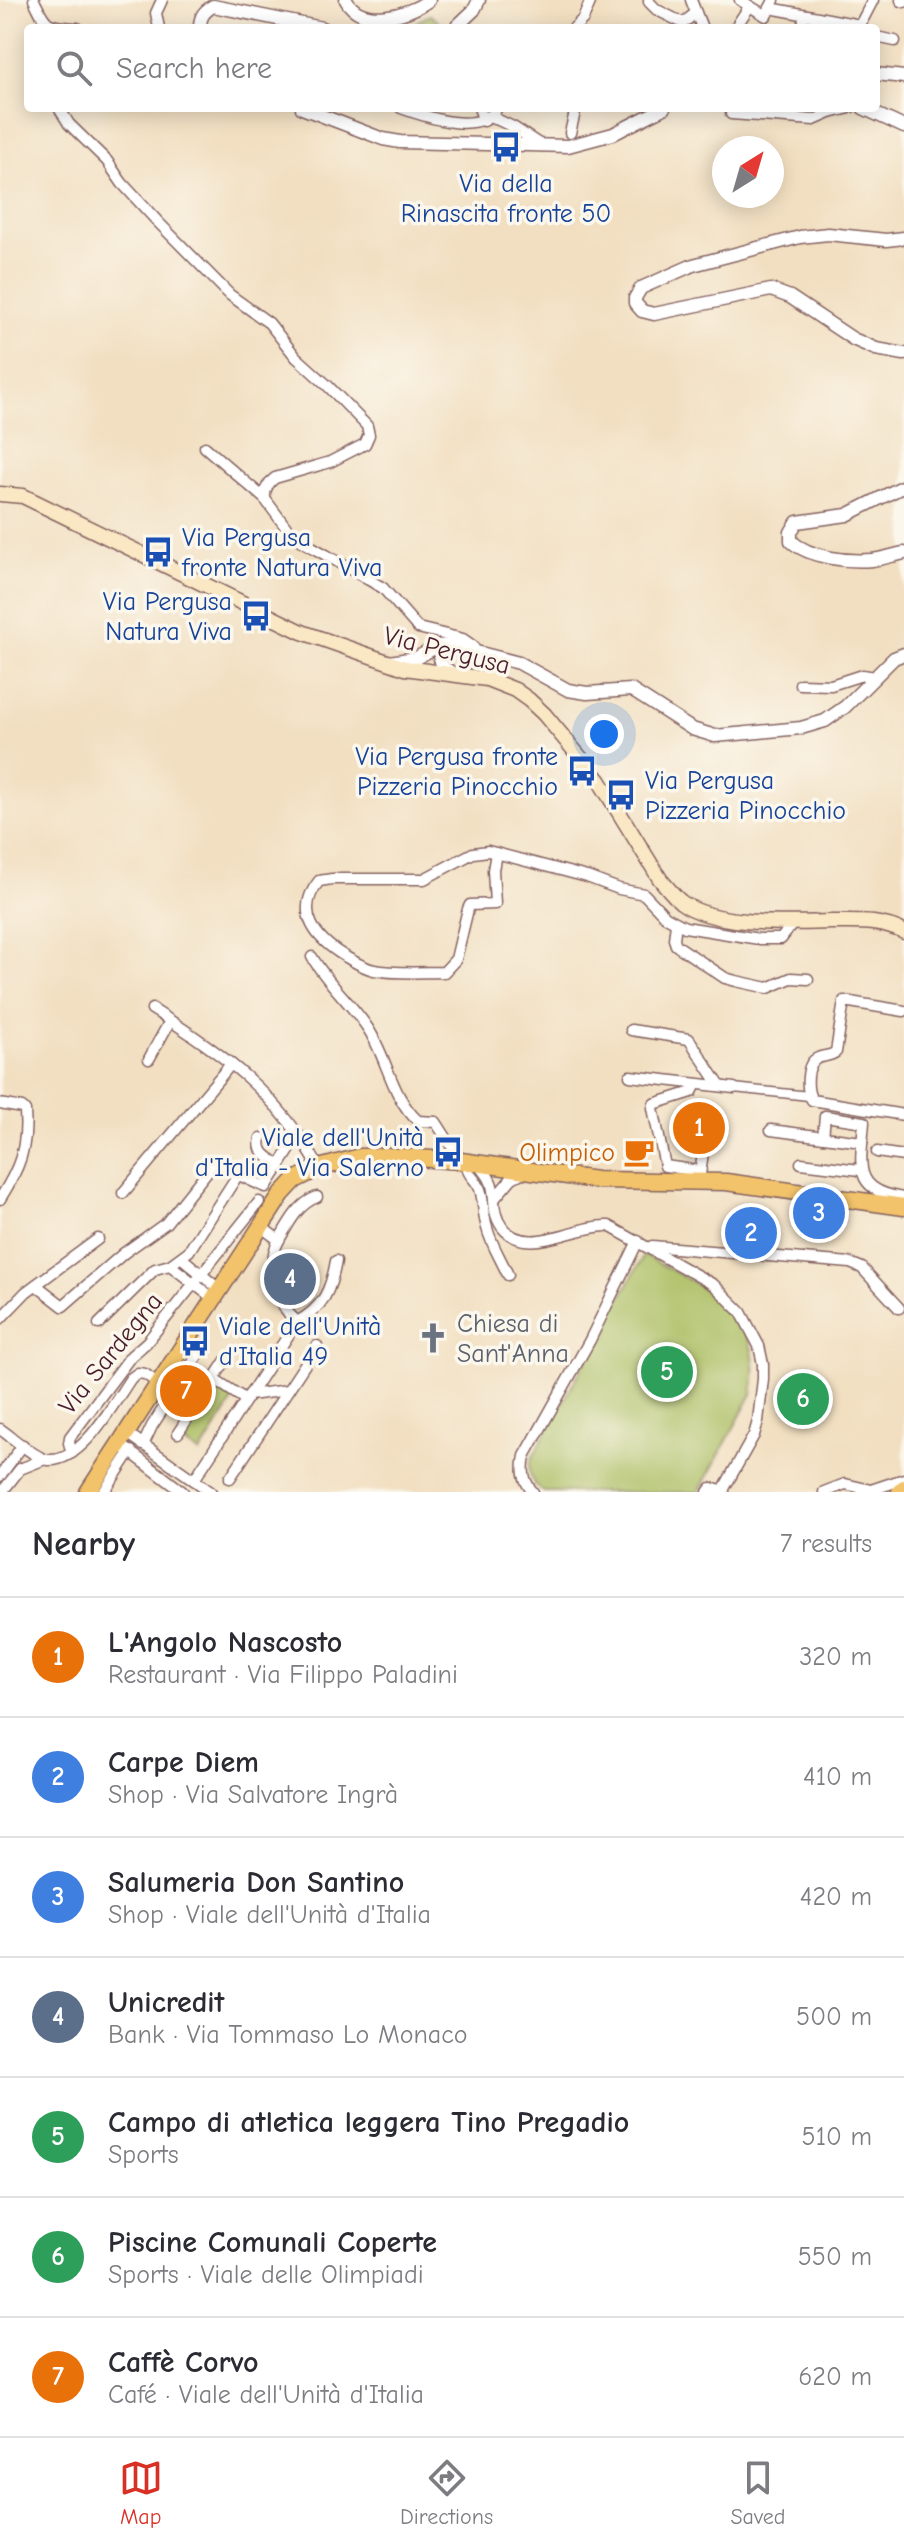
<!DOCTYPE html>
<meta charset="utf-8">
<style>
body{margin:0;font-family:"Comic Neue",sans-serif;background:#f7f7f7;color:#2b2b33}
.compass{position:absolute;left:712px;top:136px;width:72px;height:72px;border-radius:50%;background:#fff;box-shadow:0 4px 20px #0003;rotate:37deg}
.you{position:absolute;left:604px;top:734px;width:28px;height:28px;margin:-20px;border:6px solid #fff;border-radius:50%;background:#1a73e8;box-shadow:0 0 0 12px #1a73e833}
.badge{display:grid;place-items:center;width:52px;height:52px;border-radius:50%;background:#d93025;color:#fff;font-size:26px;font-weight:700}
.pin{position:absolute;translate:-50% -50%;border:4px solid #fff;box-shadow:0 2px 8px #0006}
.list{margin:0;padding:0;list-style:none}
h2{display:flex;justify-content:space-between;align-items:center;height:104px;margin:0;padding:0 32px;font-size:34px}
h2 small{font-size:26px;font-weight:400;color:#7c7c81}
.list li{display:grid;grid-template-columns:52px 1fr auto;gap:24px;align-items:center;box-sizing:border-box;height:120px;padding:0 32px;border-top:2px solid #e1e1e2}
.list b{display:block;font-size:30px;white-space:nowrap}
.list p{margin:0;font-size:26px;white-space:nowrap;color:#7c7c81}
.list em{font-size:26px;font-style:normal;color:#7c7c81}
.icon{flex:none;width:44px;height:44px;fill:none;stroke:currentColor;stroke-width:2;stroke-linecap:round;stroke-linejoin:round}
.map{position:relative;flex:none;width:904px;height:1492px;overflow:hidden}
.search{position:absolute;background:#fff;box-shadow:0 4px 20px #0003;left:24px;right:24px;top:24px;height:88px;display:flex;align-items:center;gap:20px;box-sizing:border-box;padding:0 28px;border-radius:8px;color:#7c7c81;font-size:30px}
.sheet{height:944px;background:#fff}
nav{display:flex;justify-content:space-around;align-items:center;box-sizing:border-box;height:112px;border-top:2px solid #e1e1e2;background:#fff;font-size:22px;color:#7c7c81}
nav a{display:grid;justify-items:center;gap:4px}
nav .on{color:#d93025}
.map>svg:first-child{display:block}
.green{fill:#aabd61;stroke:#7a6e46;stroke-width:2}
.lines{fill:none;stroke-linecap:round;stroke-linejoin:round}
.pedestrian-casing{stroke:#856260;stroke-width:11}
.minor-casing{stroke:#856260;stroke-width:13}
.tertiary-casing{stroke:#856260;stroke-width:15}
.secondary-casing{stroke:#856260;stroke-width:17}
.primary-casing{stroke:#856260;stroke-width:19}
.pedestrian{stroke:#fff;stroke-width:8}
.minor{stroke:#fff;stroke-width:10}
.tertiary{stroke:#fff;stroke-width:12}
.secondary{stroke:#fae7c3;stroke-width:14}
.primary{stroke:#f2c36a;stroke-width:16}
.labels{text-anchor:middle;stroke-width:7;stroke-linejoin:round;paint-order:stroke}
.transit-label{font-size:26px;fill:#164399;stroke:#fbf7ec;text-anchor:start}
.street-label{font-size:26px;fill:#4a1f2b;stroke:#fbf7ec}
.food-label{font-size:26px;fill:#c56008;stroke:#fbf7ec;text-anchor:end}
.worship-label{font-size:26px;fill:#5b616d;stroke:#fbf7ec;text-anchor:start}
</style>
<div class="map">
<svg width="904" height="1492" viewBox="0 0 904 1492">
<rect width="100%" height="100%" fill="#fbf7ec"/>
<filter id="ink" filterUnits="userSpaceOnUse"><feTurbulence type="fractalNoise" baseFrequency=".0125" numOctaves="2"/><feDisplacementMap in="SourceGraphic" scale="16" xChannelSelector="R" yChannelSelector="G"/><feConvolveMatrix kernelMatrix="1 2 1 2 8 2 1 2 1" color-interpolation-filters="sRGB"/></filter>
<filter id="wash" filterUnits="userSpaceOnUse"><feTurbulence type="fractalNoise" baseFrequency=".006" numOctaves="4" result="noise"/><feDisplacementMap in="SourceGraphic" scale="32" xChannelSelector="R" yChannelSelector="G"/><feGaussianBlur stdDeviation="1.8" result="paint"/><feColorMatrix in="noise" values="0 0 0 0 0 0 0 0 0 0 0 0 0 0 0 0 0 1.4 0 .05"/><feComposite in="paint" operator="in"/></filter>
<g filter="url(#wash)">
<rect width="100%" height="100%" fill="#f2dfc1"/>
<g class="green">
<polygon points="430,15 445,26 443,28 413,28 416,22"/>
<path d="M644,1255C702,1288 768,1313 752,1394L699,1492H544C533,1486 528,1475 530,1462Z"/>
<polygon points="216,1387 234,1399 200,1453 180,1440 186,1431 189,1431 203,1409 201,1407 213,1388"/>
</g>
</g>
<g filter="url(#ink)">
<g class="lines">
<g class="pedestrian-casing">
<g id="pedestrian">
<polyline points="801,28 804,16"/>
<polyline points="734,1088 809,1096"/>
</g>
</g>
<g class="minor-casing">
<g id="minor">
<path d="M34,0C47,28 48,26 78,28"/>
<polyline points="649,0 649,2 657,10 683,23 696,13"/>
<polyline points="691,0 702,28"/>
<polyline points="740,0 766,16 774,0"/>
<polyline points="770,8 860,25 873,0"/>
<polyline points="159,28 156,13 162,0"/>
<polyline points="574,28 583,19 591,0"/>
<polyline points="735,28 749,7"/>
<polyline points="876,37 895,41"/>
<path d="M59,108L69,124L107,161L122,183L157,221L230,295L269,323L296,357L327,385L367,426L369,435L365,444L330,462L275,478C268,483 264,490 265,499"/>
<path d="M401,108C426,117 480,136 497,108"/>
<polyline points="479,108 484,121"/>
<polyline points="731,114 814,120 830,113 850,108"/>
<polyline points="492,117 513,127 542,146"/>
<polyline points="570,133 575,112"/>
<polyline points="205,447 265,499 288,530 300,540 383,588 418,628 463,639 473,646 475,652"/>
<polyline points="800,684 831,685 862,675 875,677"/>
<path d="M496,853L493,870L495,904L470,905L468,909L456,959L444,972C421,972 396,974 374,970C364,968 355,962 346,957C317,940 293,913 319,881L332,879H424L473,853L488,851L587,877L619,889L644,894L666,917L685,927L759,939H781L793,923"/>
<polyline points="676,923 674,939 676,945 725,978 736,981 768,988 791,978 808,979"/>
<path d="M312,957C328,984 350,1002 367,1027C387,1056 391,1097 418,1121L436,1122L461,1161"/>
<path d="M152,1009C221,1052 280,1095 319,1168"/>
<path d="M904,1011L844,1001L836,1052C829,1057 825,1055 818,1058C805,1063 806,1091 812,1100L904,1115"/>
<polyline points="631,1030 689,1039 720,1086"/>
<polyline points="149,1059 170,1021"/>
<polyline points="630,1076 734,1088"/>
<polyline points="696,1084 692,1092 654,1104 653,1108 665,1166 700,1171"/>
<path d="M0,1104L22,1108L25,1111C28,1148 19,1169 0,1199"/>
<polyline points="771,1130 862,1142"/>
<path d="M823,1137L825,1116L864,1122C861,1164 851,1191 904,1198"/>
<path d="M261,1138C257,1153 269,1158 280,1165"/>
<polyline points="877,1152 904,1156"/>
<path d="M467,1162C467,1178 475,1176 480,1189C484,1202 483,1215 487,1228C491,1244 501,1259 508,1275"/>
<polyline points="801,1163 860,1170"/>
<path d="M478,1165C504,1187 486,1205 502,1227C527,1259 576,1224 609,1226L714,1285L741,1312L759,1346L763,1364V1379L758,1421L754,1435L722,1492"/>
<polyline points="700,1175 706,1129"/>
<polyline points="123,1193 231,1064"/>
<polyline points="495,1198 512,1178 525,1171"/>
<path d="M260,1226L279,1240C289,1223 298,1204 317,1197"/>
<path d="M279,1240C265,1265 276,1304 297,1322"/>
<polyline points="652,1246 850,1263 862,1268 899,1308"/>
<polyline points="182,1258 220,1290"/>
<polyline points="170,1265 214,1299"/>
<path d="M36,1285L63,1306L124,1253L166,1223L210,1168C223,1164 251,1182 266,1187L292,1146L302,1139"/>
<polyline points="0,1319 26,1292 98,1239"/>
<polyline points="99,1324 155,1269 170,1265 189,1251 237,1176"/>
<polyline points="214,1379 246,1400"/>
<polyline points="249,1395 288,1390"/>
<path d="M0,1429C12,1437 35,1458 48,1460C83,1463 114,1402 131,1378L138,1373L145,1374L173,1394"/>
<polyline points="127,1433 211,1492"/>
<polyline points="178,1433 226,1360"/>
<polyline points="120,1444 183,1492"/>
<polyline points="143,1445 152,1426 201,1350"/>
<polyline points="72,1453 69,1443 70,1437 131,1356 147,1342 259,1202"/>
<polyline points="0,1476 23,1445"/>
<polyline points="230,1478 317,1346"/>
<path d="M194,1480L297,1322C323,1308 331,1290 336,1261"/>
<polyline points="868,1491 904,1479"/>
<polyline points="2,1492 20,1469 45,1459"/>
<polyline points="104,1492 131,1451"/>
<path d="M533,1492C523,1481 522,1470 525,1456L590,1340L638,1241"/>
<polyline points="708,1492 711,1488 724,1492"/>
<polyline points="824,1492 845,1484 871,1490"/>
</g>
</g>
<g class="tertiary-casing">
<g id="tertiary">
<path d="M346,0C361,28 408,16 429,0"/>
<polyline points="902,0 904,1"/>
<path d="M200,28C200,17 203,12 213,6L322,28"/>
<polyline points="455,28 474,10 479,0"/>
<polyline points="876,74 904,77"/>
<polyline points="302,108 383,139 400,142 568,146 613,134 664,108"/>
<polyline points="863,108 904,127"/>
<polyline points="904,238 886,240 828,234 800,237 693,265 641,288 635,298 635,303 642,311 654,314 771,290 790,297 853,339 876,349 904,354"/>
<path d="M904,486L847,515L797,522L791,532V541C810,558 847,562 872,560C883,559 893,555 904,553"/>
<polyline points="454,649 443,652 440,659 443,667 454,674"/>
<polyline points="389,662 416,658 438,646 449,645 519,663 568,690 587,693 631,690 692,729 715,736 801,728 825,721 845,707 894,658 904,654"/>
</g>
</g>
<g class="secondary-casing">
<path id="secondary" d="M0,494L23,496L302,632L405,668L487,679L515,690L529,700L544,714L599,780L660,879C667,887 673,895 681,902C715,927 791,923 832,922C858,922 880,920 904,932"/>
</g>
<g class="primary-casing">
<g id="primary">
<polyline points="88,1492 282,1194 295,1180 319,1168 360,1157 387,1156 461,1161 596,1180 726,1182 904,1207"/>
<polyline points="900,1492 904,1488"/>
</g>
</g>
<use href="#pedestrian" class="pedestrian"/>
<use href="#minor" class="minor"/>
<use href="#tertiary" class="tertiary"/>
<use href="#secondary" class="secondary"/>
<use href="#primary" class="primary"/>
</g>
</g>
<defs>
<g id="bus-bare" transform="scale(2.4)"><path d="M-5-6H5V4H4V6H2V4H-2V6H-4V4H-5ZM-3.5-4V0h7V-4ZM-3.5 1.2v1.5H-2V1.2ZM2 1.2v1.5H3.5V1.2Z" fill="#1a4fb4" stroke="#fbf7ec" stroke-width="2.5" paint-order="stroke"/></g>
<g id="cafe-bare" transform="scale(2.4)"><path d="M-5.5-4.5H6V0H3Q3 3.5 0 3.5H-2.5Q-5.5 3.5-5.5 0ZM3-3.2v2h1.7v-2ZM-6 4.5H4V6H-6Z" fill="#e8710a" stroke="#fbf7ec" stroke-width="2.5" paint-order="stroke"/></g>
<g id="church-bare" transform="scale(2.4)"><path d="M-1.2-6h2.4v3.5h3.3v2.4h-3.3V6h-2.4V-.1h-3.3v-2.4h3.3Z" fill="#6b7280" stroke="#fbf7ec" stroke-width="2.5" paint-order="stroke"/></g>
</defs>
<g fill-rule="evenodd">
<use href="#bus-bare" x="506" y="147"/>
<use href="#bus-bare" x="158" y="552"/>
<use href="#bus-bare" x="256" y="616"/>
<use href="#bus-bare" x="582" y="771"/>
<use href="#bus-bare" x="621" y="795"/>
<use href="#bus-bare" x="448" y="1152"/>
<use href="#cafe-bare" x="639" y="1152"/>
<use href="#church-bare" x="433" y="1338"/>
<use href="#bus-bare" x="195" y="1341"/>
</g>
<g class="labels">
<g class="transit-label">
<text x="506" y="192" text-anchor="middle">Via della<tspan x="506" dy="30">Rinascita fronte 50</tspan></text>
<text x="182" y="546">Via Pergusa<tspan x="182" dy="30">fronte Natura Viva</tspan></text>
<text x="232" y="610" text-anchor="end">Via Pergusa<tspan x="232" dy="30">Natura Viva</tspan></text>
<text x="558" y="765" text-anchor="end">Via Pergusa fronte<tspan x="558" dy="30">Pizzeria Pinocchio</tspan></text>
<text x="645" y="789">Via Pergusa<tspan x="645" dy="30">Pizzeria Pinocchio</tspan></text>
<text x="424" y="1146" text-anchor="end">Viale dell'Unità<tspan x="424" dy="30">d'Italia - Via Salerno</tspan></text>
<text x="219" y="1335">Viale dell'Unità<tspan x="219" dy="30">d'Italia 49</tspan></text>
</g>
<g class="street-label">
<text transform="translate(447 650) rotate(14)" y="9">Via Pergusa</text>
<text transform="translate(110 1353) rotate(-51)" y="9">Via Sardegna</text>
</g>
<g class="food-label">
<text x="615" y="1161">Olimpico</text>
</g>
<g class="worship-label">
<text x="457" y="1332">Chiesa di<tspan x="457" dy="30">Sant'Anna</tspan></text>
</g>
</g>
</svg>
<svg class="compass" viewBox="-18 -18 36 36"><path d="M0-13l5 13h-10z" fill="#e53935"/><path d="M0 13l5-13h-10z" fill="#7c7c81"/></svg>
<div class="you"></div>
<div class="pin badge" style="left:699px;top:1128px;background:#e8710a">1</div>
<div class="pin badge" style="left:751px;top:1233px;background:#3f7fe0">2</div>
<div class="pin badge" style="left:819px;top:1213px;background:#3f7fe0">3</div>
<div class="pin badge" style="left:290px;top:1279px;background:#5c6f8a">4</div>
<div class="pin badge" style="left:667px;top:1372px;background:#2e9e5b">5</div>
<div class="pin badge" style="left:803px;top:1399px;background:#2e9e5b">6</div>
<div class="pin badge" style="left:186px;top:1391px;background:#e8710a">7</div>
<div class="search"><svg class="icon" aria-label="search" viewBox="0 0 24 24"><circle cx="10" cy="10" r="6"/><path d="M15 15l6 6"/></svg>Search here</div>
</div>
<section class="sheet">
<h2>Nearby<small>7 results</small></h2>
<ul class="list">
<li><span class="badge" style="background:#e8710a">1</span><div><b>L'Angolo Nascosto</b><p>Restaurant · Via Filippo Paladini</p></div><em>320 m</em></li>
<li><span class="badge" style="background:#3f7fe0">2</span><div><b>Carpe Diem</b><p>Shop · Via Salvatore Ingrà</p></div><em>410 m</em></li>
<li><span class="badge" style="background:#3f7fe0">3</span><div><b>Salumeria Don Santino</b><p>Shop · Viale dell'Unità d'Italia</p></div><em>420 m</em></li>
<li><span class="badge" style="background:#5c6f8a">4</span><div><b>Unicredit</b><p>Bank · Via Tommaso Lo Monaco</p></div><em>500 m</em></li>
<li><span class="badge" style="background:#2e9e5b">5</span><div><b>Campo di atletica leggera Tino Pregadio</b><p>Sports</p></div><em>510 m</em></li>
<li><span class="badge" style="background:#2e9e5b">6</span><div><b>Piscine Comunali Coperte</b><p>Sports · Viale delle Olimpiadi</p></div><em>550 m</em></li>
<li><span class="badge" style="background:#e8710a">7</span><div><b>Caffè Corvo</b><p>Café · Viale dell'Unità d'Italia</p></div><em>620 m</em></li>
</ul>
</section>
<nav>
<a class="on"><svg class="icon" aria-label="map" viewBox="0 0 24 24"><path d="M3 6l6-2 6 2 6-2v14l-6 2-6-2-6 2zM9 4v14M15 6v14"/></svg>Map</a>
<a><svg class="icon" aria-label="directions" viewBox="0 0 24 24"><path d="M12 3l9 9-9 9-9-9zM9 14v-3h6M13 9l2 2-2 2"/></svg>Directions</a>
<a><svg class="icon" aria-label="saved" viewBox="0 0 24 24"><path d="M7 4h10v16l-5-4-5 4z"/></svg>Saved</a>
</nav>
